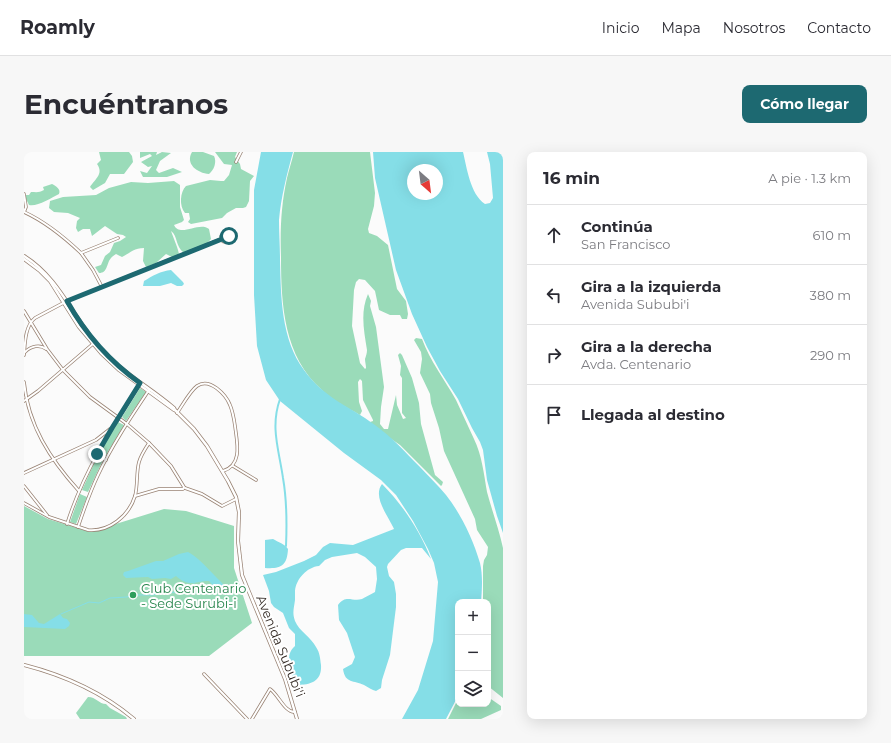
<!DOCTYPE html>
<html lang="es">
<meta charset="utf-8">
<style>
body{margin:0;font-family:Montserrat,sans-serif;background:#f7f7f7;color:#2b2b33}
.controls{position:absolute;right:12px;bottom:12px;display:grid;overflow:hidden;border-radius:8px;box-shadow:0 4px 16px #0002}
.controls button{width:36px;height:36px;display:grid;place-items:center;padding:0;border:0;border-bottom:1px solid #e1e1e2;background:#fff;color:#2b2b33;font:20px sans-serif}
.compass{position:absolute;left:383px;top:12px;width:36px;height:36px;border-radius:50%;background:#fff;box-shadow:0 4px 16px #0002;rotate:152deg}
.stop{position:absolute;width:12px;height:12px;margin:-9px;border:3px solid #1d6971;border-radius:50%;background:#fff}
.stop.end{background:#1d6971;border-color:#fff;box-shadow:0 1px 4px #0008}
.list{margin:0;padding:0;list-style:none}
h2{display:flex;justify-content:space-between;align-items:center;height:52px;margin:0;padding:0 16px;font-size:17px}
h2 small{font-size:13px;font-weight:400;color:#7c7c81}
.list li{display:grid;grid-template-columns:26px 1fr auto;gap:12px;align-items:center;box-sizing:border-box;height:60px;padding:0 16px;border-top:1px solid #e1e1e2}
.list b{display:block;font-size:15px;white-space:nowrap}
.list p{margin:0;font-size:13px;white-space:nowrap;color:#7c7c81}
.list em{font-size:13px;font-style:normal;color:#7c7c81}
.icon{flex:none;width:22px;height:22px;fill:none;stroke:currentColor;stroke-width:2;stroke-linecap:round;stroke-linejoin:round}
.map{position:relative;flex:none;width:479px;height:567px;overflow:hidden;border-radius:8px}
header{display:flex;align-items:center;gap:24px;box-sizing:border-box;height:56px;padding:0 20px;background:#fff;border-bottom:1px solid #e1e1e2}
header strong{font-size:19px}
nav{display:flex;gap:22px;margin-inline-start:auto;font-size:14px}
.intro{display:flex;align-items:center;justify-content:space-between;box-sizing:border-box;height:96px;padding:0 24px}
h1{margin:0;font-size:28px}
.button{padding:10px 18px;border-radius:8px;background:#1d6971;color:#fff;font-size:14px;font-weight:700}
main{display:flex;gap:24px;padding:0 24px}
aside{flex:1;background:#fff;border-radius:8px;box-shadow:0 4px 16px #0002}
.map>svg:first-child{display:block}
.green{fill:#9adbb9}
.water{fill:#85dee7;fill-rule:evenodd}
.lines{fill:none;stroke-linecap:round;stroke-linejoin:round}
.stream{stroke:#85dee7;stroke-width:1}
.canal{stroke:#85dee7;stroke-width:2}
.minor-casing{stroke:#998374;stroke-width:3.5}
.tertiary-casing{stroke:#998374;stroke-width:4}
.minor{stroke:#fff;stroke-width:2}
.tertiary{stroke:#fff;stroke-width:2.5}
.route{stroke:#1d6971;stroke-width:5}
.leisure-dot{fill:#2e9e5b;stroke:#fff;stroke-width:1.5}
.labels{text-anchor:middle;stroke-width:4;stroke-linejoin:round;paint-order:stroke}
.leisure-label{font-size:13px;fill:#27864d;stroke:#fff;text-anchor:start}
.street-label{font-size:13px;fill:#322923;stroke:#fff}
</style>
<header>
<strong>Roamly</strong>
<nav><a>Inicio</a><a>Mapa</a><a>Nosotros</a><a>Contacto</a></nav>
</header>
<div class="intro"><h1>Encuéntranos</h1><a class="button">Cómo llegar</a></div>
<main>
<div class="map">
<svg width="479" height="567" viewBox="0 0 479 567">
<rect width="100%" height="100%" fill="#fbfbfb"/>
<g class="green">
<path d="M75,0H105L108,4L109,10L100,22H86L81,31L69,38L66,35C71,27 80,22 73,12L77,8Z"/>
<polygon points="116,0 133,0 132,3 138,0 147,1 136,9 132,18 135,21 149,16 158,20 143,25 119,25 116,19 123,21 128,14 124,15 117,10 128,4 126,2 116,6"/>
<path d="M168,0H179L190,4C193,10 190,18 185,22C173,21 161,12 168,0Z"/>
<path d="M191,0H213L211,5L216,12L217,17L230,24L226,29L225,49L222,55L219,56H212L203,61L198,66L167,72L164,70L166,67L165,61H161C155,54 156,40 162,34L186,28L197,29H200L205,23L208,13L200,12Z"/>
<path d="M270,0H346L351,41L350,54L344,77L345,81L353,84L364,93L373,137L382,149L384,162L383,167H378L376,163H366L355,158L351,139L341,128L335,127L332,130L330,138L328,174L336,211L341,217L342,216C342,213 341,210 341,207C342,204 343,201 343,198C340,179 336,160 344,142L347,149L346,154L352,175L360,235L357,255L356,272L360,277H364L372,243L373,253L379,267L382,266L378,261V226L376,223L377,214L374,203L376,201L378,203L388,226L395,251L397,272L411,323L419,330L418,333L417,334L376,293L350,275L346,270L349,269V268L339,248L338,229L336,227L334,230L335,250L338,259L336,263C324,256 309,249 298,238C260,205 257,153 257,105C256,79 257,53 263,26C265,17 268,9 270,0Z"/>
<path d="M150,29L156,33V55L160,68L158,70L150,73C156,86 175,69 185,77L187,87C182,94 168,99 160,101C151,94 154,84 147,79C149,85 155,98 155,103L148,105L142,102L132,111L122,115L119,109L120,96C110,96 106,101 98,105L92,102C90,103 88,105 87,106C82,112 84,121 75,121L71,115L77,113L81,104L86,100L90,91L96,89L102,85L99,83L93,82L81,74L68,84L66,77H59L54,80L52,76L53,69L56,66L44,61L30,60L25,56L26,49L39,45L72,43L85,36L107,30L124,31Z"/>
<path d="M28,32C32,34 37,37 35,42C27,46 13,55 5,53L1,45V43H5L7,40C12,40 15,41 20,38L19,35Z"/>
<path d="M392,186L398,187C406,209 421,228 432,248C438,261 444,274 450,287C458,303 460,323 463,340C468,359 475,377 479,396V546L464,534V450H459V414L460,408L463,403L464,395L453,378L451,367L420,299L415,276L407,251L406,242L396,221L398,207L397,200L390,188Z"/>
<polygon points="116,236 122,240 102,269 98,265"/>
<polygon points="94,270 100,273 79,308 64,340 58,338 73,305"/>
<polygon points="56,342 63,345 52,372 46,370"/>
<polygon points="0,354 24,367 66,380 140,357 162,359 210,374 210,416 228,471 185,504 0,504"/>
<path d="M64,545C72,545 75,552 82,552L86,556L102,565L103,567H56L52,561Z"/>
<polygon points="464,545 477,554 477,558 457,567 424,567 434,547 434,552 464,552"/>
</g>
<g class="water">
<path d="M237,0H269C263,22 257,45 255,68C255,81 256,94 256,108C257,145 257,187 280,218C301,247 324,253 351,273C368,285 381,300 395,314C404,324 414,333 422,343C437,362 449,387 456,411C459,423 458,438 457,450H434V544L422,567H378L394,538L409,489L414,430L410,411L404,397L389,369L372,343L357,328L320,301L256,249L242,228L233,194L230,143V38Z"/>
<path d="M349,0H439C443,16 446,42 461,52L466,51L469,46L466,12L463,0H479V381L473,364L463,328L459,298L456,290L448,276L434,247L416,219L403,195L388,162L372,118L351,26ZM389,18H413V42H389Z"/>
<path d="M147,118L159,130L160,132L158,134H153L147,131L136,134H119L120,129C128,124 137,119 147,118Z"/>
<path d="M358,332C379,353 396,379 407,407L398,396H382L377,398L364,412L363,415L365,424L370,430L372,442V455L366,503L358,528L357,536L352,539C348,538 344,535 340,533C330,528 321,532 319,517L328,512L331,505L323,481L315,468L314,453C322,442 328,450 338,447C342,445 347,442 351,440L353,427L352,415L341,405L333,401L308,405L301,408L295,414C283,415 272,427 271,439C271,442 271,445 271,448C270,456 268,461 271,469C275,479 287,485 292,495C296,501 296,506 297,513C298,529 287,533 273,533L270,529C267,518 260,503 271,494V482L265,476L259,461L250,455L247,451L245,439L239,423L252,420L280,409L292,403L299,395L306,391L329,393L370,377C365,365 348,345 358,332Z"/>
<path d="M249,387C254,390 261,392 264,397C263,414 257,417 241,416V388Z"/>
<path d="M164,400C178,407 193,428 206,438V442L204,443C196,441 190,435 185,429C170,429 166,436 152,424L147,427L141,426L128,427L124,425L102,426L99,423L100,420L104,419L132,409H139L155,402Z"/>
<polygon points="0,462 8,463 15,471 20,472 36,462 39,466 43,467 46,471 45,474 41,477 0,475"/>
</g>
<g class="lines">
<polyline class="stream" points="37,462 65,450 75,451 86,446 103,445 108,443 128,443 137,441 155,440 169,436 170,431"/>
<path class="canal" d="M256,247C246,275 255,298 259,326C263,349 263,371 262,394"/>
<g class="minor-casing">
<g id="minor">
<polyline points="212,10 217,0"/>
<polyline points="0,42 2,55 0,60"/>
<path d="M0,60C22,70 39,84 57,101L94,86"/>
<circle cx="201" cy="86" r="4"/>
<polyline points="57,101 69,118 78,135"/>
<polyline points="0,159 23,197 39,218 66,245 103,272 125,291 147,314 160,335 159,337 135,337 111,344"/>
<path d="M1,200C7,194 16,192 22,197"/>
<path d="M0,203C1,191 1,174 11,166L43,149L197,87"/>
<path d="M0,230C4,273 26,307 55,339"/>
<polyline points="0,249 14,239 70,191"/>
<path d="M153,261C158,254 166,239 173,234C186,225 202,243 206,253C209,260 210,267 211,274C213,290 219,313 199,319"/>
<polyline points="73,302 82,308"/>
<polyline points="209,314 232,328"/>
<polyline points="0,321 72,288 86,277"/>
<polyline points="0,334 23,363"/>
<polyline points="161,336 178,342 198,354 212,347"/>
<path d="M0,351L25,365L64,378C85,380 105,364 111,344C114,333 112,321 115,310C117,303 121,297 125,291"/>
<path d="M43,372C59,321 87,277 116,232"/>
<path d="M54,375C60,357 66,340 74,323C88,293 107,265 125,238"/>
<polyline points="180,522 223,567"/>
<path d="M228,567L246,537C254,542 261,561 271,560"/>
</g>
</g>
<g class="tertiary-casing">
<g id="tertiary">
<path d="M0,104C38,128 49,168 79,199C100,222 127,236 150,256L151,258L170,277L183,294L204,329L212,345L215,360L214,389L218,423L261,527L273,567"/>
<polyline points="0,107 16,119 26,129 55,175 77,201 95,218 150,258"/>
<path d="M0,513C39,523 79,541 110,567"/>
</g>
</g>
<use href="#minor" class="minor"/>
<use href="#tertiary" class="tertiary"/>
</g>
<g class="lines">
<path class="route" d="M73,302L88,276L116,231C85,209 62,183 43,149L198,87V84L200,82H204L205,84"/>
</g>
<circle class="leisure-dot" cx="109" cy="443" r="4"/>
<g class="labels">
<g class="leisure-label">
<text x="117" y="441">Club Centenario<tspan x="117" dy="15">- Sede Surubi-i</tspan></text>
</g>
<g class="street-label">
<text transform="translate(257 494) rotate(68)" y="5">Avenida Sububi'i</text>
</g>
</g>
</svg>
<div class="controls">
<button>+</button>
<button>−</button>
<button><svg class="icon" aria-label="layers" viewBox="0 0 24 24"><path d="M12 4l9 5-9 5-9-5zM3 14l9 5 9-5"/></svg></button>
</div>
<svg class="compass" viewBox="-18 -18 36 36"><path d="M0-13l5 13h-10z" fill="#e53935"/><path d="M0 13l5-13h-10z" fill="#7c7c81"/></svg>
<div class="stop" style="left:205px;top:84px"></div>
<div class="stop end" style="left:73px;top:302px"></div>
</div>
<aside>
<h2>16 min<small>A pie · 1.3 km</small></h2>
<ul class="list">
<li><svg class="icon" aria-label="ahead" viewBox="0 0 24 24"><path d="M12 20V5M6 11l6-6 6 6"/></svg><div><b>Continúa</b><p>San Francisco</p></div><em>610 m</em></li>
<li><svg class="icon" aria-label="left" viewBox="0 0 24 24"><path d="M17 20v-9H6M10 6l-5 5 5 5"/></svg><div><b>Gira a la izquierda</b><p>Avenida Sububi'i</p></div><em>380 m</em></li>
<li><svg class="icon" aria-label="right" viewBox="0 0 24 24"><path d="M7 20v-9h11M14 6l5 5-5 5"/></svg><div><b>Gira a la derecha</b><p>Avda. Centenario</p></div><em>290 m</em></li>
<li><svg class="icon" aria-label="arrive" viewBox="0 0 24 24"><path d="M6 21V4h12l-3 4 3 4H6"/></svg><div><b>Llegada al destino</b></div></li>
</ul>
</aside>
</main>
